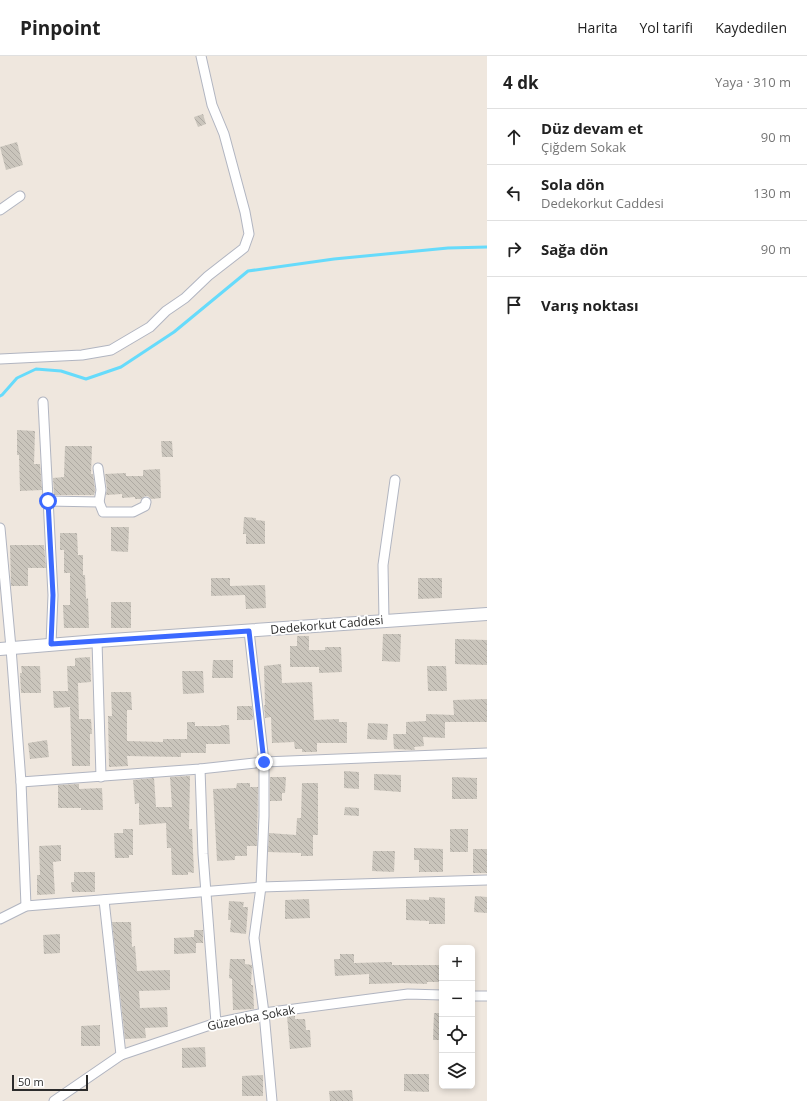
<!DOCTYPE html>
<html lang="tr">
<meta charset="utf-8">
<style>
body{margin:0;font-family:"Open Sans",sans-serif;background:#f6f6f6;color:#222}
.controls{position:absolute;right:12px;bottom:12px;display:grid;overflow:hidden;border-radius:6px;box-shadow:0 2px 6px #0003}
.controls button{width:36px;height:36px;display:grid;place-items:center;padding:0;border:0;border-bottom:1px solid #e0e0e0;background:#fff;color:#222;font:20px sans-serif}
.scale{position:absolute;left:12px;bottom:10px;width:76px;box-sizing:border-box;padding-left:4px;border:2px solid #2c2c2c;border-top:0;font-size:11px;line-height:14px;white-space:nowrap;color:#2c2c2c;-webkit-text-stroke:3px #fff;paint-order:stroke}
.stop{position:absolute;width:12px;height:12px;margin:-9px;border:3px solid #3b69ff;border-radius:50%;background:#fff}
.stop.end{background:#3b69ff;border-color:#fff;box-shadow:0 1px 4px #0008}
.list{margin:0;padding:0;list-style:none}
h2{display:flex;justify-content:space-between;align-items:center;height:52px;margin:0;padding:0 16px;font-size:17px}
h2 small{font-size:13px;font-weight:400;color:#767676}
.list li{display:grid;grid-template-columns:26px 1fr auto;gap:12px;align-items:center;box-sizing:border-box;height:56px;padding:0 16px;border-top:1px solid #e0e0e0}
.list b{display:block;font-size:15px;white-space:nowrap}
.list p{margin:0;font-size:13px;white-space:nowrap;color:#767676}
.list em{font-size:13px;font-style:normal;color:#767676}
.icon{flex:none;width:22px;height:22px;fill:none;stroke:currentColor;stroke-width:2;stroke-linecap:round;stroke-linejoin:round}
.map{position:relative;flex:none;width:487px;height:1045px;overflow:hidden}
header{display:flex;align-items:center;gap:24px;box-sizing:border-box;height:56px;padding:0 20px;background:#fff;border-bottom:1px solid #e0e0e0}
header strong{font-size:19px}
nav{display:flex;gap:22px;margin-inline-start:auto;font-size:14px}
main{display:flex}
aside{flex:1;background:#fff}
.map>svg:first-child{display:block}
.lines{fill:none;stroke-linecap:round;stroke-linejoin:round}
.stream{stroke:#66dbfb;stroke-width:3}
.building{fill:url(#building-back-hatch)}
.minor-casing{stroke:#b1b5c1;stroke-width:11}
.tertiary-casing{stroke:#b1b5c1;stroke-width:14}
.minor{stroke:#fff;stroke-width:9}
.tertiary{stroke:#fff;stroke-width:12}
.route{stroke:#3b69ff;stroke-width:5}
.labels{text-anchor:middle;stroke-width:3.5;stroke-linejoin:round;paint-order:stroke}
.street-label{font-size:12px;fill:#2c2c2c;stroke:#fff}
</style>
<header>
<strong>Pinpoint</strong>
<nav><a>Harita</a><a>Yol tarifi</a><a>Kaydedilen</a></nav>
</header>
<main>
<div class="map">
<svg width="487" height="1045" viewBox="0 0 487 1045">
<defs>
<pattern id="building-back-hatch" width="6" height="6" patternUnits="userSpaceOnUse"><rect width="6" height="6" fill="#cac5bc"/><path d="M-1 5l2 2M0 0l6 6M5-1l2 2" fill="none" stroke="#aea9a2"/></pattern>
</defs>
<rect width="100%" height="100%" fill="#efe7de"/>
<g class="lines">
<polyline class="stream" points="0,340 2,339 17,322 36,313 61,315 86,323 121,311 174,276 248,215 334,203 448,192 487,191"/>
</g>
<g class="building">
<polygon points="203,58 206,68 198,71 194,61"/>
<polygon points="17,86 23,109 6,114 0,91"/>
<polygon points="17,374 35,375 34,408 40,408 42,434 20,435 19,399 17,399"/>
<polygon points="161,385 172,385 173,401 162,401"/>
<polygon points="65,390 92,390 91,418 93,418 95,434 94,439 54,439 53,422 64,421"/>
<polygon points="160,413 161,442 151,443 148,440 145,440 141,443 135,443 135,441 122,442 122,438 106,439 107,433 105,418 126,417 126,420 143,420 143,414"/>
<polygon points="244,461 256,462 256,464 265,465 265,488 246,488 246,478 243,478"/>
<polygon points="111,471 129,471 128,496 111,495"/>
<polygon points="60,477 77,477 78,499 83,499 83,519 85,519 86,543 88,542 89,572 64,572 63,549 70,549 70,517 64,517 64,494 60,494"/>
<polygon points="10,489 44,489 46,512 28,512 28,530 11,530"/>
<polygon points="211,522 230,522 230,530 265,529 266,552 246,553 245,539 211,540"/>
<polygon points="418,522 442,522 442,542 418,543"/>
<rect x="111" y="546" width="20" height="26"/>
<polygon points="383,578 401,578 400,606 382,605"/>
<polygon points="297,580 309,580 309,594 325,594 325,591 341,591 342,616 319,617 319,611 290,611 290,590 297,590"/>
<polygon points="455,583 487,584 487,609 455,608"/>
<polygon points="90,601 91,626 78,627 79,663 91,663 92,678 90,678 90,710 72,710 70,651 54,652 53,635 68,635 67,610 75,610 75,602"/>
<polygon points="213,604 233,604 233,622 212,622"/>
<polygon points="281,608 282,627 312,626 314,664 339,663 339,666 347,666 347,687 317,687 317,696 302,696 302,693 295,693 294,686 272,687 271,661 265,662 264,649 265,649 264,610"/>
<polygon points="21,610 40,610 41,637 21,637 20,617 22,617"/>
<polygon points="427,610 446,610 447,635 428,635"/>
<polygon points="182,615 203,615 204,637 183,638"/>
<polygon points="111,636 131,636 132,654 127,654 127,685 163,686 163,683 187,683 187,666 195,666 195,670 221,670 221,669 229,669 230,688 206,688 206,697 181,697 181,701 127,700 128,710 109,711 108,660 112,660"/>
<polygon points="487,643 487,666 445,666 445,682 423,681 424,690 414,691 415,694 394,693 393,678 406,678 406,666 426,665 426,658 454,659 453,644"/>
<polygon points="237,650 252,650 253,662 252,664 237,664"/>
<polygon points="368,667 388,668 387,684 367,683"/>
<polygon points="47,684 49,701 30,703 28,687"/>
<polygon points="344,715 359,716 359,733 344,732"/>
<polygon points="374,718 401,719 401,736 374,734"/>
<polygon points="190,720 189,773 192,773 194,817 188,816 188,819 172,819 171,792 167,792 166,767 139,769 139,747 135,748 133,724 154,722 156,751 172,751 170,721"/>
<polygon points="270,721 286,721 285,737 282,737 282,745 270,745"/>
<polygon points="452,721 477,722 477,743 452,743"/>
<polygon points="237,727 250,727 250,731 258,731 257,790 247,790 247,800 235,800 235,804 217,805 213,733 236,732"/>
<polygon points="302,727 318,727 318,779 313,779 313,800 301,800 301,797 268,796 269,777 296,779 297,762 301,762"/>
<polygon points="79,728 79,733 102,732 103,754 81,754 81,752 58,752 58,729"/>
<polygon points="345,751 359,752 359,760 344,759"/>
<polygon points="123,773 133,773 133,799 129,799 129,802 115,802 114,777 123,777"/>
<rect x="450" y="773" width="18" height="23"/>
<polygon points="61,789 61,805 53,806 55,838 37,839 37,819 40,819 39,790"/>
<polygon points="414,792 443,793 443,816 419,816 419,804 414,804"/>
<rect x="473" y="793" width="14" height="24"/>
<polygon points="373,795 395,795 394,816 372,815"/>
<polygon points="74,816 95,816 95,836 72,836 71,826 74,826"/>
<polygon points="475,840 487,841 487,857 474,856"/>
<polygon points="429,841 445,842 445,868 429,868 429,865 406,864 406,843 429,844"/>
<polygon points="309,843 310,862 285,863 285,844"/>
<polygon points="229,845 244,846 243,851 248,851 246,878 230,876 231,864 228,864"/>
<polygon points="112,866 131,866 132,891 135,890 137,915 170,914 170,934 139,935 140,952 167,951 168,971 145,972 146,982 125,983"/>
<polygon points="194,874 203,874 203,887 196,887 196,897 174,898 174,882 194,881"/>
<polygon points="60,878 60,897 44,898 43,879"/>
<polygon points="340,898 354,898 354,907 392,906 392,909 442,909 442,926 427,926 427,928 402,927 369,928 369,918 335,920 334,903 340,903"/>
<polygon points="230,903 245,903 245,908 252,909 251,929 253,929 254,953 233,954 232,923 229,922"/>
<polygon points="434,957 442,957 441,984 433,984"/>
<polygon points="287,960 295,960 295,963 305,963 306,974 310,974 311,991 290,993"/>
<polygon points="100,969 100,990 81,990 81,970"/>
<polygon points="205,991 206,1011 182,1012 182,992"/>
<polygon points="404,1018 429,1018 429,1036 404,1035"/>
<polygon points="263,1019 263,1040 242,1040 242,1020"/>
<polygon points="352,1034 353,1045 330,1045 329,1035"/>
</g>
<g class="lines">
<g class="minor-casing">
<g id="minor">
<polyline points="0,154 20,140"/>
<polyline points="0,303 82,299 111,294 150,271 166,255 185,242 208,220 244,192 249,178 245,156 224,78 212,49 201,0"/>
<polyline points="43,346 53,539 51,588"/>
<polyline points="98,412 101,434 99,446"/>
<polyline points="48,445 99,446 103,456 133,456 145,450 146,446"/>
<polyline points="0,472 11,592 21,726 26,850"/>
<polyline points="384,564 383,509 395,424"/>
<polyline points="249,575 264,706 264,760 261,831 254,882 264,957 272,1045"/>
<polyline points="97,585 101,721"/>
<polyline points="200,713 203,798 216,967"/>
<polyline points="21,726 200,713 264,706 487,697"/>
<polyline points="104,844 121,999"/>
<polyline points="0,863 26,850 125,842 261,831 487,824"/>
<polyline points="472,940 487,940"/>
<polyline points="54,1045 121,999 216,967 264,957 408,938 442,939"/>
</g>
</g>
<g class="tertiary-casing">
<polyline id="tertiary" points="0,593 97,585 487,558"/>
</g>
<use href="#minor" class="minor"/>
<use href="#tertiary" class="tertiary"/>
</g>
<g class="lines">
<polyline class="route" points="48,445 53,539 51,588 249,575 264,706"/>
</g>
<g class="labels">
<g class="street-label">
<text transform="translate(327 569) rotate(-5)" y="4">Dedekorkut Caddesi</text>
<text transform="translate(251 962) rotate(-11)" y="4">Güzeloba Sokak</text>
</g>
</g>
</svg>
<div class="controls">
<button>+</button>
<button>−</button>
<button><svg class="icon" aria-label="locate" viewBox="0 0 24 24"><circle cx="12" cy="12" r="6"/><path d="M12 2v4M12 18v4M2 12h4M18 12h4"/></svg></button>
<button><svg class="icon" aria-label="layers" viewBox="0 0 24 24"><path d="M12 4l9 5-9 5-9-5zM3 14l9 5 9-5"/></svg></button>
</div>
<div class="scale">50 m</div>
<div class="stop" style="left:48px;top:445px"></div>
<div class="stop end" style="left:264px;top:706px"></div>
</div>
<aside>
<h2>4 dk<small>Yaya · 310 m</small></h2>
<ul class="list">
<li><svg class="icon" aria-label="ahead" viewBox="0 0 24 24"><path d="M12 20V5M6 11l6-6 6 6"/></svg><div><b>Düz devam et</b><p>Çiğdem Sokak</p></div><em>90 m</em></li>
<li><svg class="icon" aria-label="left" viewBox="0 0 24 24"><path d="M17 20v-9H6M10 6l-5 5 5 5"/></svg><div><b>Sola dön</b><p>Dedekorkut Caddesi</p></div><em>130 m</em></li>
<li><svg class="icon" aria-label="right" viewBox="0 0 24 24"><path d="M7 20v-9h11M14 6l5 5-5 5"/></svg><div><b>Sağa dön</b></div><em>90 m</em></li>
<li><svg class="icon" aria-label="arrive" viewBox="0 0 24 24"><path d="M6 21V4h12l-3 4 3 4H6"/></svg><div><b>Varış noktası</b></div></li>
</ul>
</aside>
</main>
